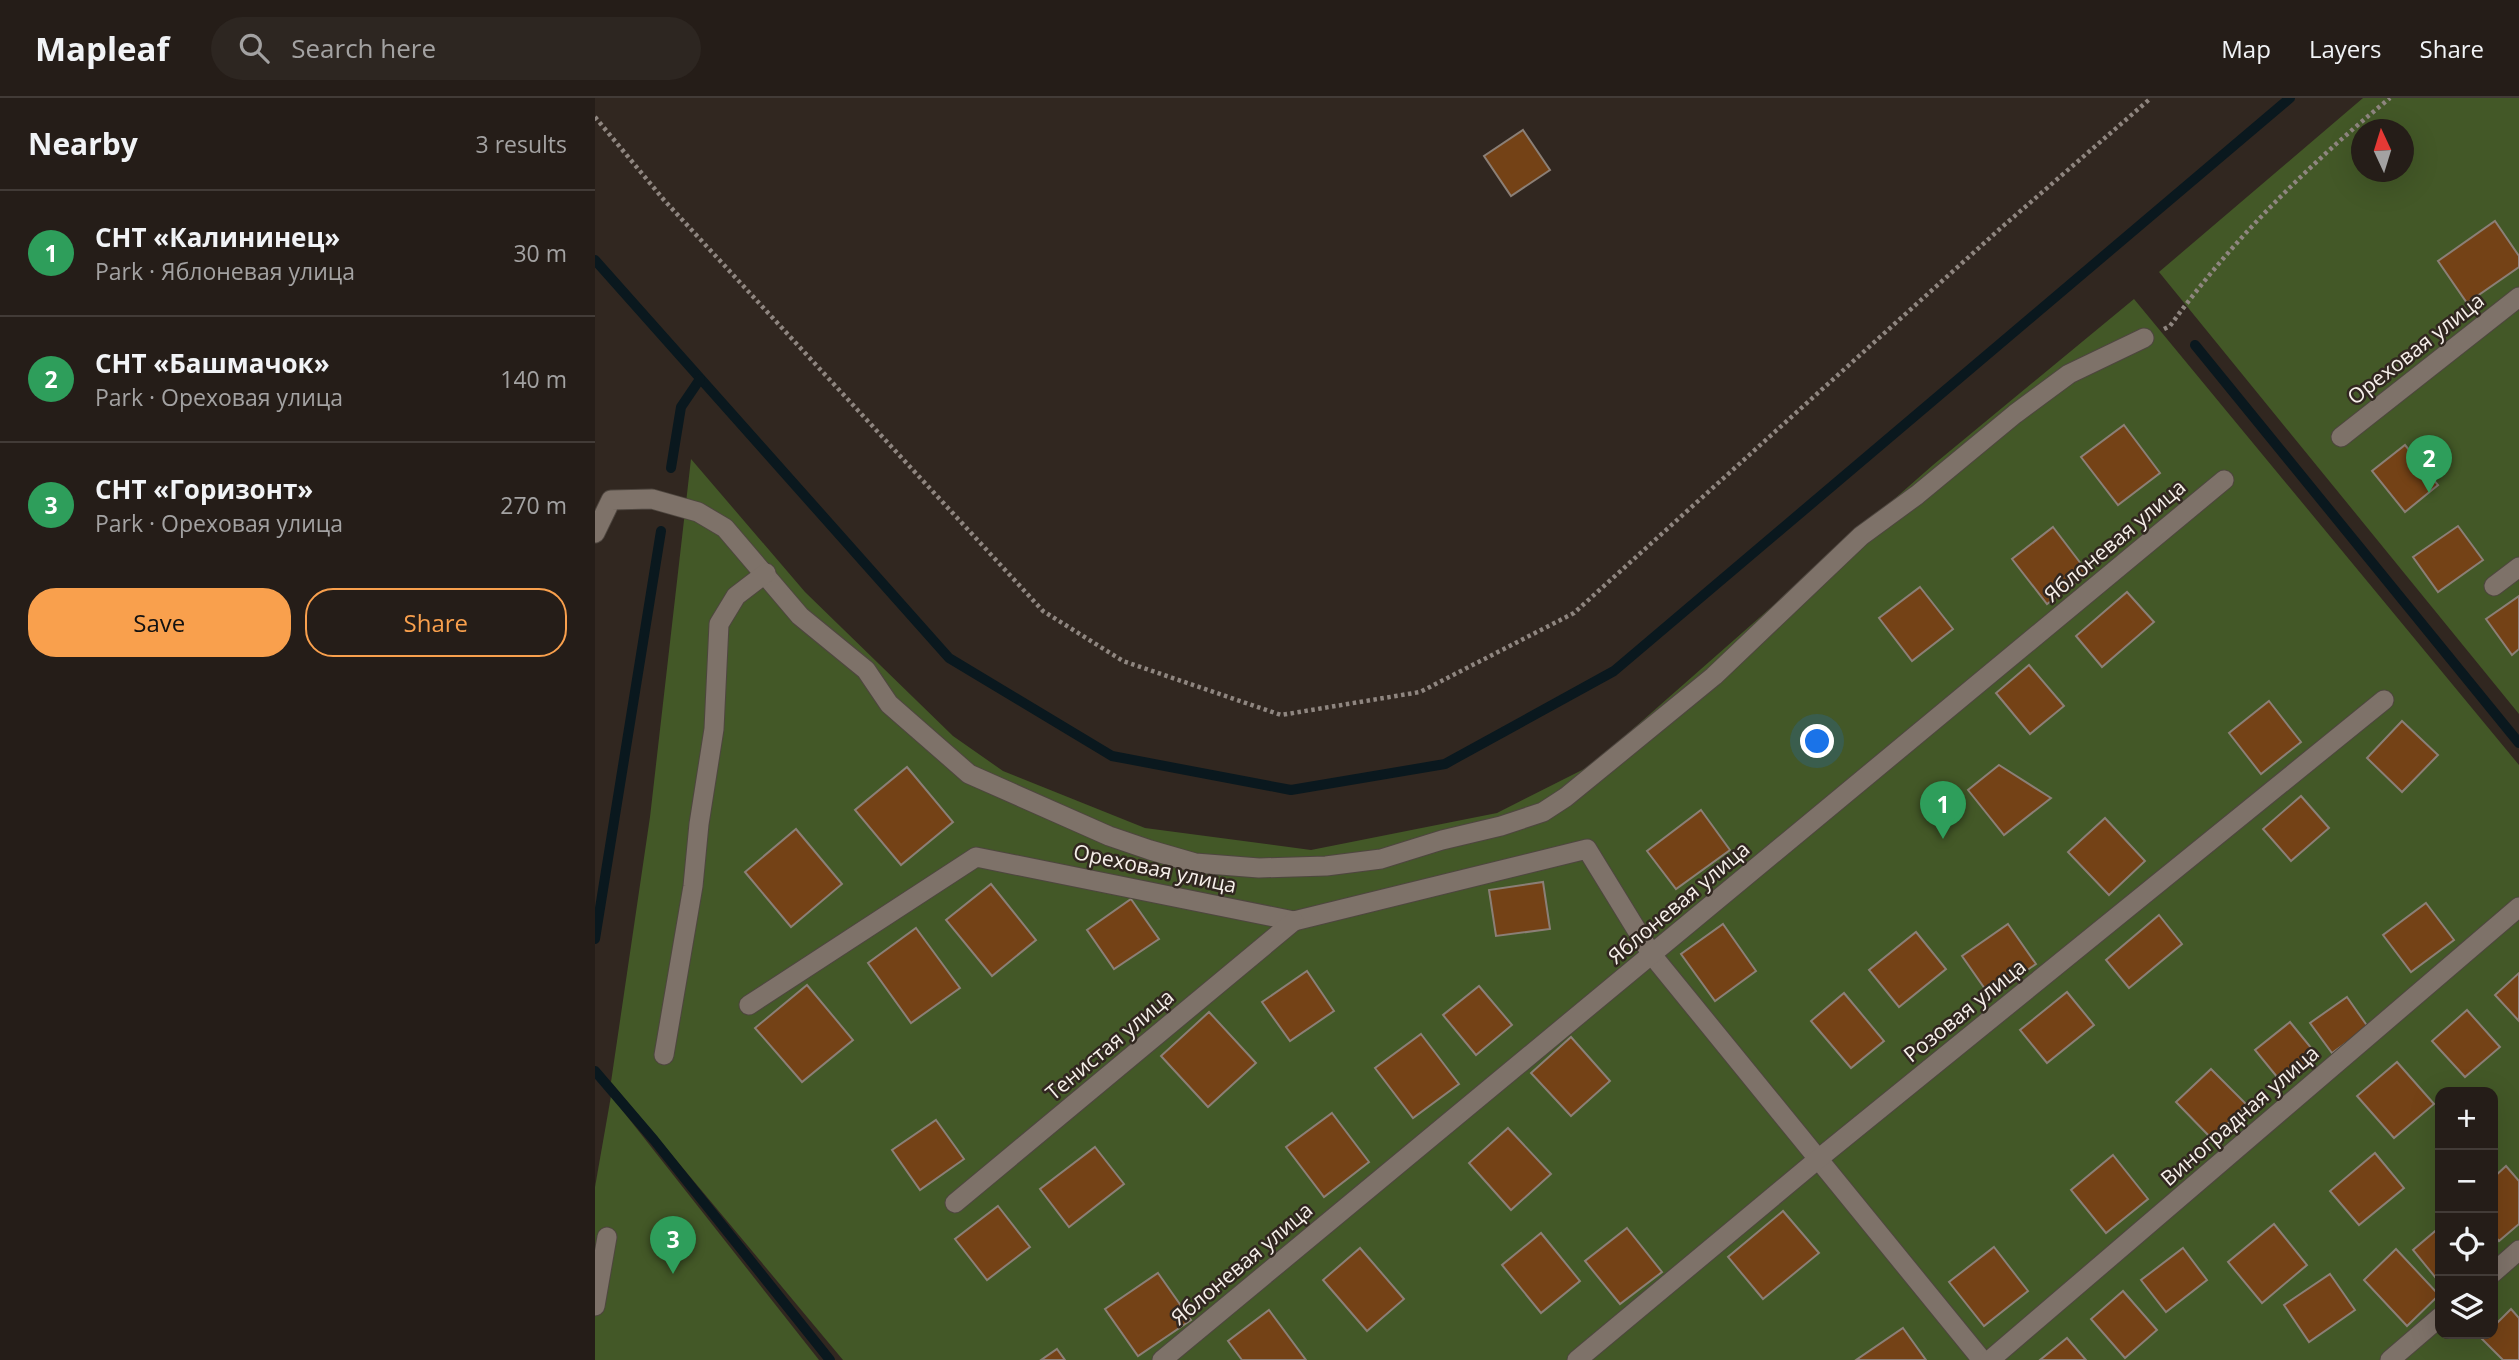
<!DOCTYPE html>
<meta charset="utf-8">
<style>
body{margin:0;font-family:"Open Sans",sans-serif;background:#2d2621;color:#f1f3f6}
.controls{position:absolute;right:21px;bottom:21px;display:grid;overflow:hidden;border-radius:14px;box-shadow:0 7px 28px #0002}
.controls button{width:63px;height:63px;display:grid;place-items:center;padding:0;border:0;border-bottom:2px solid #423b37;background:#251d18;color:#f1f3f6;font:35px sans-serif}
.compass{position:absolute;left:1756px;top:21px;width:63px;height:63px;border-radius:50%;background:#251d18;box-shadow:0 7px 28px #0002;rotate:356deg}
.you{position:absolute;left:1223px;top:644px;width:24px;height:24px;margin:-18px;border:5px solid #fff;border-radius:50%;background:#1a73e8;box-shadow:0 0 0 10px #1a73e833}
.badge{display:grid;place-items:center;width:46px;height:46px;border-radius:50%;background:#f9a04d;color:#fff;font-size:23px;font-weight:700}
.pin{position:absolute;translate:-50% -58px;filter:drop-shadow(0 2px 4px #0008)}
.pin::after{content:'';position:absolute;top:37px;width:24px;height:21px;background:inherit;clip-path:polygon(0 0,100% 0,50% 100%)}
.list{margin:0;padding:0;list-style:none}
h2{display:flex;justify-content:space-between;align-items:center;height:91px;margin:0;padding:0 28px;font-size:30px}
h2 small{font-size:23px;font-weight:400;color:#a3a2a2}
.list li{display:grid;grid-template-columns:46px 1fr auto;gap:21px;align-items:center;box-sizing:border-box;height:126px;padding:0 28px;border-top:2px solid #423b37}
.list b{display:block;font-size:26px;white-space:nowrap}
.list p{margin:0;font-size:23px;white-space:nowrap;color:#a3a2a2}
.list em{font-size:23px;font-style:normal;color:#a3a2a2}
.actions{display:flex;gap:14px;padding:21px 28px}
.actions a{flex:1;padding:16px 0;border:2px solid #f9a04d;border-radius:28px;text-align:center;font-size:24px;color:#f9a04d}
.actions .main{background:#f9a04d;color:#111}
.icon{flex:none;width:38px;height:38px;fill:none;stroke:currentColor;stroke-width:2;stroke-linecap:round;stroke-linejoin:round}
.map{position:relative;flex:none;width:1924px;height:1262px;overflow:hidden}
header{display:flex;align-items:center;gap:42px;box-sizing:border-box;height:98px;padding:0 35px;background:#251d18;border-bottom:2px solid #423b37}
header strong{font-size:33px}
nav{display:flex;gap:38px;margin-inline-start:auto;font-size:24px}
.search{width:490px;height:63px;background:#2d2621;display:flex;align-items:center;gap:18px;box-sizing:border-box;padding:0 24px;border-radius:38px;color:#a3a2a2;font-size:26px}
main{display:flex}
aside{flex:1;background:#251d18}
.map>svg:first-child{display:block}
.green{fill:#435827;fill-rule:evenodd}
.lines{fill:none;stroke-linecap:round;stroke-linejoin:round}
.stream{stroke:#0a181e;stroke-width:10}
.building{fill:#744216;stroke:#8b7f76;stroke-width:2}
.minor-casing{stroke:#4e463f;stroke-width:21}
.path{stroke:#8f8680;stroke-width:4.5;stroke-dasharray:3.5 3.5;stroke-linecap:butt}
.minor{stroke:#7e7269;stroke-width:19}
.labels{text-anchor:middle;stroke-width:5;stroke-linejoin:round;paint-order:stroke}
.street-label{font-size:21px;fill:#f6efea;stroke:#312720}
</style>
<header>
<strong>Mapleaf</strong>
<div class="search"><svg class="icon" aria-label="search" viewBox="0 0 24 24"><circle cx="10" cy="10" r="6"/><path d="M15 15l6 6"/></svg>Search here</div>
<nav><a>Map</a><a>Layers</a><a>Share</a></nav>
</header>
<main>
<aside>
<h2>Nearby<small>3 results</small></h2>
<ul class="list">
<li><span class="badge" style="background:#2e9e5b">1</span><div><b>СНТ «Калининец»</b><p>Park · Яблоневая улица</p></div><em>30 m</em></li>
<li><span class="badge" style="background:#2e9e5b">2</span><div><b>СНТ «Башмачок»</b><p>Park · Ореховая улица</p></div><em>140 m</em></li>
<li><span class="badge" style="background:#2e9e5b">3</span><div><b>СНТ «Горизонт»</b><p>Park · Ореховая улица</p></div><em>270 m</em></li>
</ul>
<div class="actions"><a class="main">Save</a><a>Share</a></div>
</aside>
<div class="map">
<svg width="1924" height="1262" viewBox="0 0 1924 1262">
<rect width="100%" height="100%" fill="#312720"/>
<g class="green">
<path d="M1768,0H1924V616L1564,174ZM1766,32H1808V74H1766Z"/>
<path d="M1539,201L1924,667V1262H248L16,984L55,719L96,361L210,494L358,638L408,673L550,730L716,752L902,715L997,667L1338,367ZM1845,994H1898V1236H1845Z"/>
<polygon points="16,998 224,1262 0,1262 0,1089"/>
</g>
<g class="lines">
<g class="stream">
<polyline points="0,162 354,560 517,658 696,692 850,666 1019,573 1695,0"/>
<polyline points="1600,247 1924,645"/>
<polyline points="76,370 86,309 105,281"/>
<polyline points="0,841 66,433"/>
<polyline points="0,973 59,1042 235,1262"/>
</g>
</g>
<g class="building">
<polygon points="928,32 955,72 916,98 889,58"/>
<polygon points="1900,123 1924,158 1924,169 1872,205 1843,163"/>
<polygon points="1529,327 1565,375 1523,407 1486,359"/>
<polygon points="1810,347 1843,387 1810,414 1777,373"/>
<polygon points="1863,428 1888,462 1843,494 1818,459"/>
<polygon points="1458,429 1493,475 1452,506 1417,461"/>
<polygon points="1325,489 1358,531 1317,563 1284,520"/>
<polygon points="1532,494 1559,524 1507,569 1481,538"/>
<polygon points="1924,498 1924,551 1917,557 1891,521"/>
<polygon points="1434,567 1469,608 1435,636 1401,595"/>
<polygon points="1674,603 1706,644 1666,676 1634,635"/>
<polygon points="1807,623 1843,657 1807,694 1772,660"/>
<polygon points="1404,667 1456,700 1409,737 1373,692"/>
<polygon points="312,669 358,724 306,767 260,712"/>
<polygon points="1706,698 1734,730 1696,763 1668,731"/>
<polygon points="1106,712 1135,752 1081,791 1052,753"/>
<polygon points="1510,720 1550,763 1514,797 1473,754"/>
<polygon points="201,731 247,786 196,829 150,774"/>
<polygon points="948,784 955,831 901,838 894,792"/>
<polygon points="396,786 441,842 397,878 351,822"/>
<polygon points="536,801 564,841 519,871 492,832"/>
<polygon points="1831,805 1859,842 1816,874 1788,837"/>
<polygon points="1564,817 1587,846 1534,890 1511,862"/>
<polygon points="1128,826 1161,873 1120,903 1086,856"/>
<polygon points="1413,826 1441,866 1395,898 1367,858"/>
<polygon points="321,830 365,890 316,925 273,865"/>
<polygon points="1321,834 1351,871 1304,909 1274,872"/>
<polygon points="712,873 739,913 695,943 667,904"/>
<polygon points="1924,875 1924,923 1900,897"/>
<polygon points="212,887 258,942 207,984 160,930"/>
<polygon points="884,888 917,927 881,957 848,917"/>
<polygon points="1472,894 1499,927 1452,965 1425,932"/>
<polygon points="1249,895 1289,943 1256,970 1216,923"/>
<polygon points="1752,899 1773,929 1737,955 1715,925"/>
<polygon points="1872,912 1905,949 1870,979 1837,943"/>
<polygon points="614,914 661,965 613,1009 566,958"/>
<polygon points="1695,924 1722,957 1687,985 1660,952"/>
<polygon points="826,936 864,986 818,1020 780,970"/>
<polygon points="976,939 1015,983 976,1018 936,975"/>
<polygon points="1802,964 1839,1006 1799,1040 1762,998"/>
<polygon points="1616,971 1652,1007 1617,1041 1581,1004"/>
<polygon points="737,1015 774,1064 729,1099 691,1049"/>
<polygon points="341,1022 369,1061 325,1092 297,1052"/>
<polygon points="913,1030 956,1076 916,1112 874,1065"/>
<polygon points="500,1049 529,1086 474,1129 445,1091"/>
<polygon points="1780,1055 1809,1090 1764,1127 1735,1093"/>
<polygon points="1518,1057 1553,1101 1511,1135 1476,1092"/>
<polygon points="1911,1068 1924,1083 1924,1126 1904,1143 1898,1136 1898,1080"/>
<polygon points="403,1108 435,1149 392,1182 360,1141"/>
<polygon points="1188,1113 1224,1155 1168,1201 1133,1159"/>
<polygon points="1679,1126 1712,1167 1667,1205 1633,1164"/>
<polygon points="1845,1129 1845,1185 1818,1152"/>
<polygon points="1032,1130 1067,1174 1025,1206 990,1163"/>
<polygon points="946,1135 985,1183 946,1215 907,1167"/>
<polygon points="1399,1149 1433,1193 1389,1228 1354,1184"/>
<polygon points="765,1150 809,1201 772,1233 728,1182"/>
<polygon points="1588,1150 1612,1182 1571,1214 1546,1182"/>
<polygon points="1801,1151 1844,1197 1812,1228 1769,1182"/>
<polygon points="563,1175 596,1222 543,1258 510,1211"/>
<polygon points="1735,1176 1760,1212 1714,1244 1689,1207"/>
<polygon points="1528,1193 1562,1232 1530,1260 1496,1221"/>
<polygon points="1916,1211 1924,1220 1924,1262 1908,1262 1886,1240 1890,1236 1898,1236 1898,1229"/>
<polygon points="674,1212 711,1262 647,1262 633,1243"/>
<polygon points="1308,1230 1331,1262 1261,1262"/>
<polygon points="1472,1240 1491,1262 1445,1262"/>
<polygon points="462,1251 470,1262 446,1262"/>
</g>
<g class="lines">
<g class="minor-casing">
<g id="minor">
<polyline points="1746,339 1924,199"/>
<polyline points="0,435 16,402 57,401 103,414 130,430 205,518 271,572 294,606 374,676 514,738 555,752 600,765 664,770 731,768 786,761 847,742 906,728 948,714 971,699 1119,578 1266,438 1322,397 1420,316 1474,276 1549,240"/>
<polyline points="1899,488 1924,469"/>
<polyline points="154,907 381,759 699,823 992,751 1057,857 1387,1262"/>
<polyline points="69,957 98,788 104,726 119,631 124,526 141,498 171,475"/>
<polyline points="360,1105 699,823"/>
<polyline points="1898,1175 1924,1152"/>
<polyline points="0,1208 12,1139"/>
<polyline points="567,1262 1629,382"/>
<polyline points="982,1262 1222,1062 1789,602"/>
<polyline points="1395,1262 1924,809"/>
<polyline points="1795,1262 1845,1219"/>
</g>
</g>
<g class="path">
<polyline points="0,19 69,102 448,513 528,563 686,617 825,594 979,515 1407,129 1556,0"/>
<path d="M1569,231L1575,228C1637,142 1713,67 1795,0"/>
</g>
<use href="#minor" class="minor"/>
</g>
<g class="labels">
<g class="street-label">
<text transform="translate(1821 251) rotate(-38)" y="7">Ореховая улица</text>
<text transform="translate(1520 443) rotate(-40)" y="7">Яблоневая улица</text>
<text transform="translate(560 771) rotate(12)" y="7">Ореховая улица</text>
<text transform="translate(1084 805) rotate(-40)" y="7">Яблоневая улица</text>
<text transform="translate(1370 913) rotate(-39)" y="7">Розовая улица</text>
<text transform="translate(515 947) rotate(-40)" y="7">Тенистая улица</text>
<text transform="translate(1645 1018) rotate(-41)" y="7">Виноградная улица</text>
<text transform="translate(647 1166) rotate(-40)" y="7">Яблоневая улица</text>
</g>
</g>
</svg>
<div class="controls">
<button>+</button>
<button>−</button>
<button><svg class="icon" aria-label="locate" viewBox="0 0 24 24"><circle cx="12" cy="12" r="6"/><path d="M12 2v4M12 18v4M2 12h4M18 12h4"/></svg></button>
<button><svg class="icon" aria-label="layers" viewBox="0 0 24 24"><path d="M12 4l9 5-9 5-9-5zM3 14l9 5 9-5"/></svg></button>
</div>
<svg class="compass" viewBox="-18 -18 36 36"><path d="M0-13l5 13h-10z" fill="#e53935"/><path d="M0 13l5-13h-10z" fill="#a3a2a2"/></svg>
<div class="you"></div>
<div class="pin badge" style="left:1348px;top:741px;background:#2e9e5b">1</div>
<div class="pin badge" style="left:1834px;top:395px;background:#2e9e5b">2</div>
<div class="pin badge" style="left:78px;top:1176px;background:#2e9e5b">3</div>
</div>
</main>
